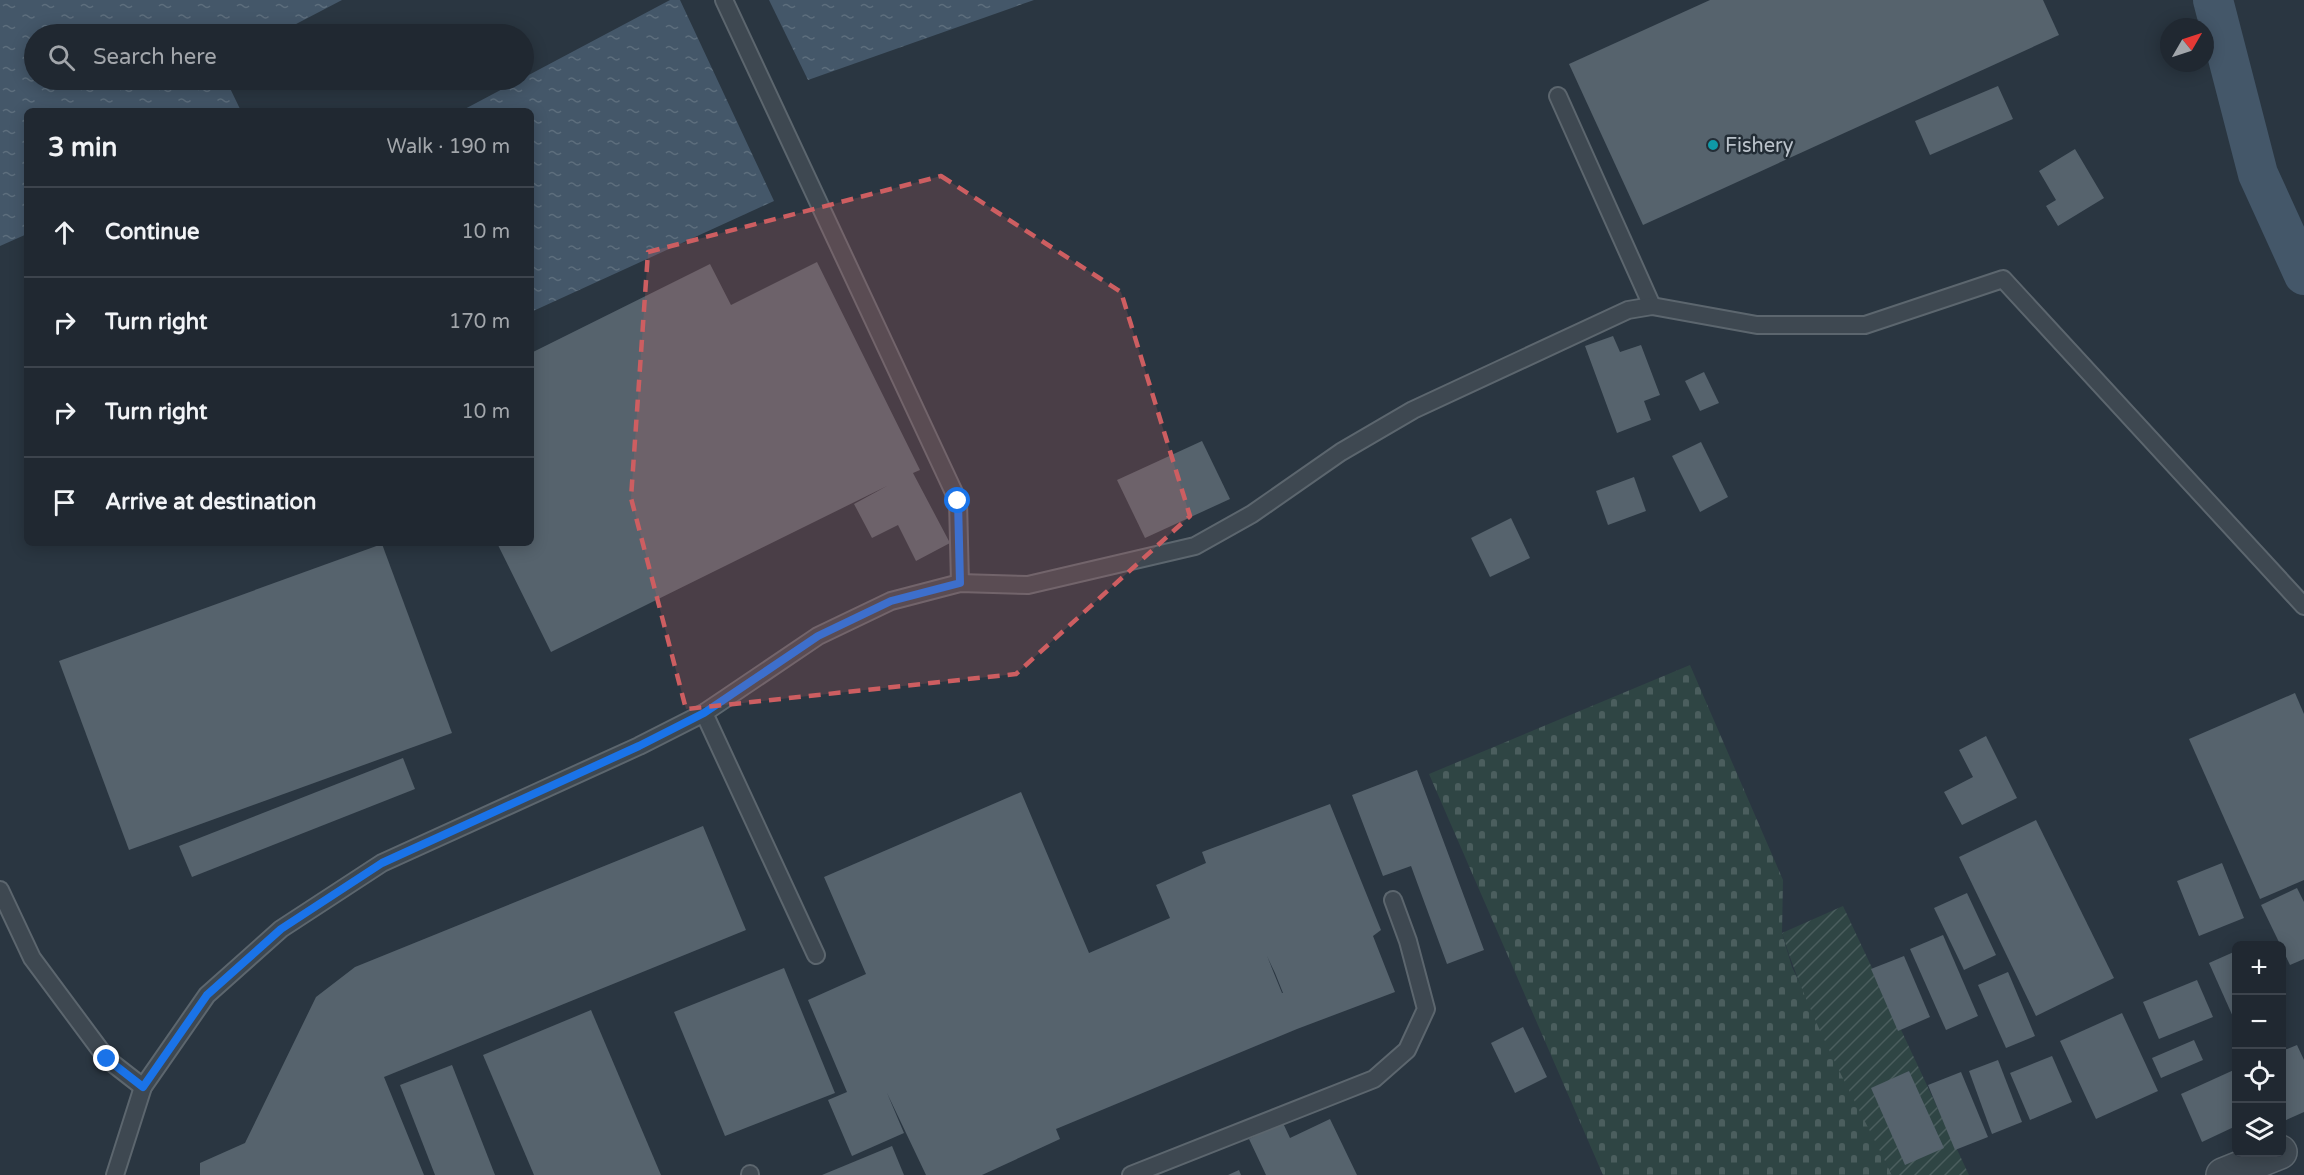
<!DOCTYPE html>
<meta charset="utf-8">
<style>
body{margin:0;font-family:"Varela Round",sans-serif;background:#2d343d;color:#f1f3f6}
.controls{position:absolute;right:18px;bottom:18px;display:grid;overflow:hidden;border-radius:9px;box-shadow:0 3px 15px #0003}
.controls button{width:54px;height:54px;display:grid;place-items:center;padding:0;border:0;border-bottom:2px solid #3d444d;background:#202831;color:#f1f3f6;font:30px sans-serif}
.compass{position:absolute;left:2160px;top:18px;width:54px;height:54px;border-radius:50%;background:#202831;box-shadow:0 3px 15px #0003;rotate:51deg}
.stop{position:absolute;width:18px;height:18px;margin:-14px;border:4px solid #1a73e8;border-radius:50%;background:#fff}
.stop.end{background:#1a73e8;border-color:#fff;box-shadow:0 2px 6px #0008}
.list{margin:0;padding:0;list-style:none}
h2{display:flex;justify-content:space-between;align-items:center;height:78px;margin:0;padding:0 24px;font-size:26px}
h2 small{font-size:20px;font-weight:400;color:#a2a6ab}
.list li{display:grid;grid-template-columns:39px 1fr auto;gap:18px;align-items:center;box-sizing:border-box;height:90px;padding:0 24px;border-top:2px solid #3d444d}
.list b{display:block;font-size:22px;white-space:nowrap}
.list em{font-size:20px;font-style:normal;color:#a2a6ab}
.icon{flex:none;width:33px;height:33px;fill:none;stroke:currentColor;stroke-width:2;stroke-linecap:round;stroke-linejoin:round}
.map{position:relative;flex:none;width:2304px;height:1175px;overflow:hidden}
.search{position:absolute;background:#202831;box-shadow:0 3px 15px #0003;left:24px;top:24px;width:510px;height:66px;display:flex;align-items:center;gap:15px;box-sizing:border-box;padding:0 21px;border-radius:33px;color:#a2a6ab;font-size:22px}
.panel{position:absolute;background:#202831;box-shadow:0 3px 15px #0003;left:24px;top:108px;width:510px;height:438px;border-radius:9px}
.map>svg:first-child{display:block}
.cemetery{fill:url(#cemetery-stones)}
.garden{fill:url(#garden-furrows)}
.water{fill:url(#water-ripples)}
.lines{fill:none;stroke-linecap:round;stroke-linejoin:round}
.canal{stroke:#445769;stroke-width:40}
.building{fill:#56636d;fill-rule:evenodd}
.service-casing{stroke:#5c666e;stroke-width:20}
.minor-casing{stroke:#5c666e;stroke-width:36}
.service{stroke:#3e4851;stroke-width:16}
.minor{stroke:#3e4851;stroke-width:33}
.route{stroke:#1a73e8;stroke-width:8}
.marked{fill:#cd5e61;fill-opacity:0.2;stroke:#cd5e61;stroke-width:4.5;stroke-dasharray:12 8;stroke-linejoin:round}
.culture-dot{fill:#0f9aa8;stroke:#232d36;stroke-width:2}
.labels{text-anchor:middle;stroke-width:5;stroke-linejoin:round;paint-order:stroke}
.poi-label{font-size:20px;fill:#bbc3cb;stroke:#232d36;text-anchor:start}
</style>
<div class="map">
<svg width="2304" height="1175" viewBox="0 0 2304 1175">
<defs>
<pattern id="cemetery-stones" width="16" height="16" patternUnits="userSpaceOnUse" patternTransform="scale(1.5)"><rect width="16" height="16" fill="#2f4544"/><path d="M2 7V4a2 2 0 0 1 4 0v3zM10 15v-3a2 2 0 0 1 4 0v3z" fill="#4b5e5e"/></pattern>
<pattern id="garden-furrows" width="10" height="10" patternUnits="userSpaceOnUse" patternTransform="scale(1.5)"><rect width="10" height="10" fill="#2f4544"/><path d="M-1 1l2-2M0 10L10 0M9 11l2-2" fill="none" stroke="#4b5e5e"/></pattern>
<pattern id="water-ripples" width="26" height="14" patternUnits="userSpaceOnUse" patternTransform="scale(1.5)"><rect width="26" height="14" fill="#445769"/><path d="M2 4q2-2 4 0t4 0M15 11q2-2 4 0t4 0" fill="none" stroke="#5d6e7d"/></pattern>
</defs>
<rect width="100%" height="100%" fill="#2a3641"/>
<polygon class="cemetery" points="1690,665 1783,880 1782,933 1792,967 1892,1175 1603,1175 1429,774"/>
<path class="garden" d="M1843,906L1969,1175H1892C1853,1096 1808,1018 1782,933Z"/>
<g class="water">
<polygon points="0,0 342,0 277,34 34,34 34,80 226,80 241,111 27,111 27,234 0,246"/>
<polygon points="670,0 680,0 774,201 531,312 531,111 461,111"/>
<polygon points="769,0 1034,0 808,80"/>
</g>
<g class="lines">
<polyline class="canal" points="2213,0 2258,174 2304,275"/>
</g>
<g class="building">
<polygon points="1710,0 2043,0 2059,35 1643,225 1569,64"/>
<polygon points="1998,86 2013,119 1930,155 1915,121"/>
<polygon points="2075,149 2104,198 2058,226 2046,206 2056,200 2039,171"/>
<polygon points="817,262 920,470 913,473 950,543 916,561 898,525 872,538 854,504 887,486 551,652 497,543 531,543 531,353 710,264 731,305"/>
<polygon points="1613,336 1620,352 1641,345 1660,395 1644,401 1651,420 1617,433 1585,346"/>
<polygon points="1704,372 1719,403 1700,411 1685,381"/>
<polygon points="1202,441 1230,499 1145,538 1117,480"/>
<polygon points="1701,442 1728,497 1700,512 1672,456"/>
<polygon points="1634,477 1646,511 1608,525 1596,491"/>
<polygon points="1511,518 1530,558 1490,577 1471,538"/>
<polygon points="382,544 452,733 129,850 59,661"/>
<polygon points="2295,693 2304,714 2304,880 2260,899 2189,739"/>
<polygon points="1986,736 2017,798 1962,825 1944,792 1973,777 1959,750"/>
<polygon points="403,758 415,789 192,877 179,846"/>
<polygon points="1417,770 1484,950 1447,964 1411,866 1383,876 1352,795"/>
<path d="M1021,792L1089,953L1170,918L1156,885L1206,863L1202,852L1330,804L1381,930L1373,936L1395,992L1297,1029L1056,1129L1060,1139L982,1175H926L887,1093L904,1133L852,1156L828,1100L847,1092L808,1000L866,974L824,877ZM1267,956L1275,973L1283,993H1282Z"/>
<polygon points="2036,820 2114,978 2036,1016 1959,857"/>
<polygon points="703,826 746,930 384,1077 424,1175 200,1175 200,1163 245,1143 316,997 355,967"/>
<polygon points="2222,863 2244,918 2199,936 2177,881"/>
<polygon points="2297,888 2304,902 2304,959 2290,965 2261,905"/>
<polygon points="1967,893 1996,955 1964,970 1934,908"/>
<polygon points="1943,935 1978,1016 1946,1030 1910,949"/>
<polygon points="2236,951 2236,1017 2234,1019 2209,963"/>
<polygon points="1904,956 1930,1017 1898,1031 1871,969"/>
<polygon points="784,968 835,1093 725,1136 674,1012"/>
<polygon points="2008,972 2035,1036 2006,1048 1978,985"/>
<polygon points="2197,980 2213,1017 2159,1039 2143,1002"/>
<polygon points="591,1010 661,1175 534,1175 483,1055"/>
<polygon points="2122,1013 2158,1091 2096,1119 2060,1041"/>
<polygon points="1523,1027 1547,1077 1515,1093 1491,1043"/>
<polygon points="2194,1040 2203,1060 2161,1078 2152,1058"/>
<polygon points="2297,1045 2304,1060 2304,1112 2284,1121 2282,1116 2282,1051"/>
<polygon points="2052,1056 2072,1102 2030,1120 2010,1073"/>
<polygon points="1998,1060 2022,1122 1992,1134 1969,1071"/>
<polygon points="452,1065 495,1175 435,1175 400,1085"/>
<polygon points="2236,1069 2236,1126 2202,1142 2181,1094"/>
<polygon points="1909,1071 1944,1148 1905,1165 1871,1088"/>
<polygon points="1961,1072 1988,1137 1955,1150 1928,1085"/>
<polygon points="1330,1119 1357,1175 1266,1175 1249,1139 1283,1123 1290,1138"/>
<polygon points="892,1146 904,1175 822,1175"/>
<polygon points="1239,1170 1241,1175 1228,1175"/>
</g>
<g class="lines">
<g class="service-casing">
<g id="service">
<polyline points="724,0 958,501 960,583"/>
<polyline points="1558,96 1652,306"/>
<polyline points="704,713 816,955"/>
<polyline points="0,890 32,958 107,1059 143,1087"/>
<polyline points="750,1174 750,1175"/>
<polyline points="115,1175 143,1087 207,995 281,929 382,863 639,746 704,713 818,636 891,601 960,583 1028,585 1195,546 1252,514 1341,452 1413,410 1628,310 1652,306 1757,325 1865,325 2003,279 2304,606"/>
<polyline points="1131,1175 1374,1079 1407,1050 1426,1009 1408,941 1393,900"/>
</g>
</g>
<g class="minor-casing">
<polyline id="minor" points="2223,1175 2280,1152"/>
</g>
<use href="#service" class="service"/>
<use href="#minor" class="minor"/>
</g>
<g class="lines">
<polyline class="route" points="107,1059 143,1087 207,995 281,929 382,863 639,746 704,713 818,636 891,601 960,583 958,501"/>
</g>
<path class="marked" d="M941,176L1121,292L1190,516L1016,674L686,709L631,498L648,252Z"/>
<circle class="culture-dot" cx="1713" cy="145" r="6"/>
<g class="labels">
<g class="poi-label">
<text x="1725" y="152">Fishery</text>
</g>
</g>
</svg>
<div class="controls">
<button>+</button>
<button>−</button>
<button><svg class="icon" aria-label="locate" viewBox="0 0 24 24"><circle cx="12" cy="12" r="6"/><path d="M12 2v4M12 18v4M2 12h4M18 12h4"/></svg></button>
<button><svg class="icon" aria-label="layers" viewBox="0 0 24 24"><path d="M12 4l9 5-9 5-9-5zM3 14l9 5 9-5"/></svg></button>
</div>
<svg class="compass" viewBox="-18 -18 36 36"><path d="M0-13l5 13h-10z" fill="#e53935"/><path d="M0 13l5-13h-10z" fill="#a2a6ab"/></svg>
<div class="stop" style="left:958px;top:501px"></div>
<div class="stop end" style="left:107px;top:1059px"></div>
<div class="search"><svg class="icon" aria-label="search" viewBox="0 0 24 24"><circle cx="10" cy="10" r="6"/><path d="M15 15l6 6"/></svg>Search here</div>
<section class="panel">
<h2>3 min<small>Walk · 190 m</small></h2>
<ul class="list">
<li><svg class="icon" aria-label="ahead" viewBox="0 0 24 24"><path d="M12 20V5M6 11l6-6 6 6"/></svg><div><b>Continue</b></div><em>10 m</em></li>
<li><svg class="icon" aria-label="right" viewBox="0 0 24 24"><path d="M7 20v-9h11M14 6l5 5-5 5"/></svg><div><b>Turn right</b></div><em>170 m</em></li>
<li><svg class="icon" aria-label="right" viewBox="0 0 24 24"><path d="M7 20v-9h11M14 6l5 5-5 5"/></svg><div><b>Turn right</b></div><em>10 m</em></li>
<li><svg class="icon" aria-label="arrive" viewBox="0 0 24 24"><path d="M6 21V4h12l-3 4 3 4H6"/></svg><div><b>Arrive at destination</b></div></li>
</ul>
</section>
</div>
